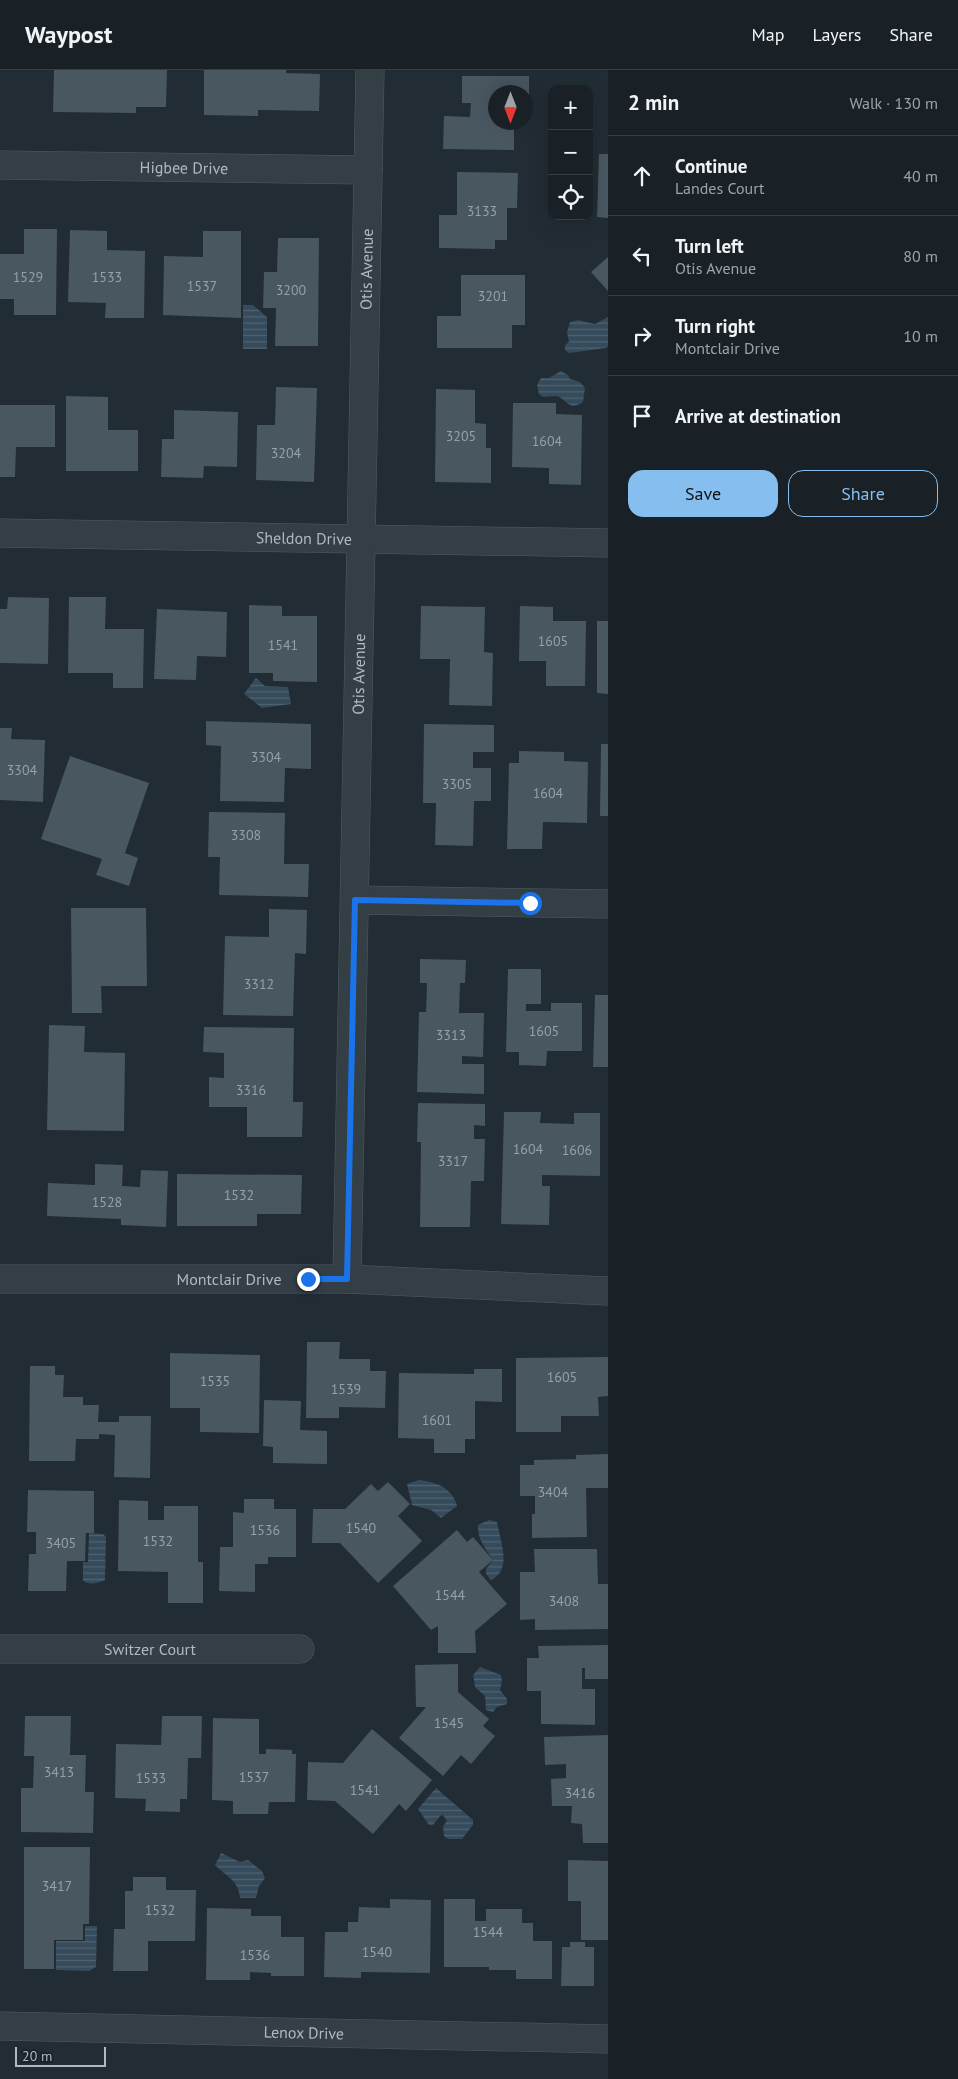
<!DOCTYPE html>
<meta charset="utf-8">
<style>
body{margin:0;font-family:"PT Sans",sans-serif;background:#262e33;color:#f1f3f6}
.controls{position:absolute;right:15px;top:15px;display:grid;overflow:hidden;border-radius:10px;box-shadow:0 5px 20px #0002}
.controls button{width:45px;height:45px;display:grid;place-items:center;padding:0;border:0;border-bottom:1px solid #373e44;background:#192127;color:#f1f3f6;font:25px sans-serif}
.compass{position:absolute;left:488px;top:15px;width:45px;height:45px;border-radius:50%;background:#192127;box-shadow:0 5px 20px #0002;rotate:180deg}
.scale{position:absolute;left:15px;bottom:12px;width:91px;box-sizing:border-box;padding-left:5px;border:2px solid #aeb9c2;border-top:0;font-size:14px;line-height:18px;white-space:nowrap;color:#aeb9c2;-webkit-text-stroke:4px #1a232a;paint-order:stroke}
.stop{position:absolute;width:15px;height:15px;margin:-11px;border:4px solid #1a73e8;border-radius:50%;background:#fff}
.stop.end{background:#1a73e8;border-color:#fff;box-shadow:0 1px 5px #0008}
.list{margin:0;padding:0;list-style:none}
h2{display:flex;justify-content:space-between;align-items:center;height:65px;margin:0;padding:0 20px;font-size:21px}
h2 small{font-size:16px;font-weight:400;color:#9fa3a7}
.list li{display:grid;grid-template-columns:32px 1fr auto;gap:15px;align-items:center;box-sizing:border-box;height:80px;padding:0 20px;border-top:1px solid #373e44}
.list b{display:block;font-size:19px;white-space:nowrap}
.list p{margin:0;font-size:16px;white-space:nowrap;color:#9fa3a7}
.list em{font-size:16px;font-style:normal;color:#9fa3a7}
.actions{display:flex;gap:10px;padding:15px 20px}
.actions a{flex:1;padding:11px 0;border:1px solid #86beef;border-radius:15px;text-align:center;font-size:18px;color:#86beef}
.actions .main{background:#86beef;color:#111}
.icon{flex:none;width:28px;height:28px;fill:none;stroke:currentColor;stroke-width:2;stroke-linecap:round;stroke-linejoin:round}
.map{position:relative;flex:none;width:608px;height:2009px;overflow:hidden}
header{display:flex;align-items:center;gap:30px;box-sizing:border-box;height:70px;padding:0 25px;background:#192127;border-bottom:1px solid #373e44}
header strong{font-size:24px}
nav{display:flex;gap:28px;margin-inline-start:auto;font-size:18px}
main{display:flex}
aside{flex:1;background:#192127}
.map>svg:first-child{display:block}
.water{fill:url(#water-rules)}
.building{fill:#495760}
.lines{fill:none;stroke-linecap:round;stroke-linejoin:round}
.minor-casing{stroke:#515c63;stroke-width:29}
.minor{stroke:#343e45;stroke-width:28}
.route{stroke:#1a73e8;stroke-width:6}
.labels{text-anchor:middle;stroke-width:4;stroke-linejoin:round;paint-order:stroke}
.number-label{font-size:14px;fill:#95a0aa}
.street-label{font-size:16px;fill:#aeb9c2;stroke:#1a232a}
</style>
<header>
<strong>Waypost</strong>
<nav><a>Map</a><a>Layers</a><a>Share</a></nav>
</header>
<main>
<div class="map">
<svg width="608" height="2009" viewBox="0 0 608 2009">
<defs>
<pattern id="water-rules" width="6" height="5" patternUnits="userSpaceOnUse" patternTransform="scale(1.25)"><rect width="6" height="5" fill="#354b5b"/><path d="M0 2.5h6" fill="none" stroke="#506371"/></pattern>
</defs>
<rect width="100%" height="100%" fill="#212c34"/>
<g class="water">
<polygon points="243,235 253,235 267,247 267,279 243,279"/>
<polygon points="608,247 608,276 606,278 569,283 565,280 565,275 569,272 567,262 570,252 578,250 595,254"/>
<path d="M561,301L568,305L570,309L580,312L585,318L583,332C568,341 570,332 557,326L543,327L539,324L537,315L541,308H549Z"/>
<polygon points="256,608 265,616 288,617 291,634 262,638 244,624"/>
<path d="M419,1410C436,1412 453,1418 457,1436L441,1448L431,1440L412,1435L407,1414Z"/>
<path d="M489,1450L497,1452C500,1470 513,1500 491,1510L486,1504V1499L493,1490C485,1478 477,1469 478,1455Z"/>
<path d="M89,1463L103,1464L106,1467L105,1510C97,1514 91,1515 83,1511V1492H88Z"/>
<polygon points="480,1597 501,1605 502,1611 500,1620 507,1629 507,1634 497,1637 493,1642 486,1640 485,1626 475,1617 473,1605"/>
<polygon points="436,1718 473,1750 473,1755 462,1769 448,1769 444,1766 443,1756 447,1751 443,1745 440,1746 433,1755 429,1755 418,1739"/>
<path d="M221,1783L240,1792L248,1790L262,1801L265,1808L259,1816L256,1828H240C239,1811 226,1806 215,1795Z"/>
<polygon points="85,1856 97,1856 96,1897 89,1901 56,1900 56,1871 85,1871"/>
</g>
<g class="building">
<polygon points="54,0 167,0 166,37 136,37 136,43 53,42"/>
<polygon points="204,0 286,0 286,3 320,4 319,41 258,40 258,46 204,45"/>
<polygon points="462,6 529,6 529,42 526,42 526,22 496,22 496,52 514,52 514,80 443,79 444,46 470,47 471,33 462,33"/>
<polygon points="599,84 608,84 608,148 597,147"/>
<polygon points="457,102 518,103 517,138 507,138 507,170 495,170 495,179 439,178 439,145 457,145"/>
<polygon points="24,159 57,159 56,245 14,245 14,229 0,229 0,184 24,184"/>
<polygon points="70,160 107,161 107,180 145,181 144,248 105,248 106,233 68,232"/>
<polygon points="203,161 241,161 241,248 163,245 164,186 203,187"/>
<polygon points="278,168 319,168 318,276 275,276 276,238 263,238 264,202 277,202"/>
<polygon points="608,187 608,221 591,202"/>
<polygon points="461,205 525,205 525,255 512,255 512,278 437,278 437,246 461,246"/>
<polygon points="276,317 317,318 314,412 256,410 257,355 275,355"/>
<polygon points="436,319 475,320 475,353 486,354 486,378 491,378 491,413 435,412"/>
<polygon points="66,326 108,327 108,360 138,360 138,401 66,401"/>
<polygon points="513,333 556,333 556,344 582,345 581,415 549,414 549,398 512,397"/>
<polygon points="0,335 55,335 55,377 16,377 15,407 0,407"/>
<polygon points="174,340 238,342 237,397 204,396 203,408 161,407 162,369 174,369"/>
<polygon points="8,527 49,528 48,594 0,593 0,539 7,539"/>
<polygon points="69,527 106,527 105,559 144,559 143,618 113,618 113,603 68,603"/>
<polygon points="249,535 282,536 282,546 317,546 317,612 273,611 273,603 249,603"/>
<polygon points="421,536 485,537 484,582 493,583 492,636 449,635 450,589 420,589"/>
<polygon points="520,536 553,537 553,551 586,551 585,616 546,616 546,591 519,591"/>
<polygon points="157,539 227,542 226,587 197,586 196,610 154,609"/>
<polygon points="597,551 608,551 608,624 597,623"/>
<polygon points="206,651 311,654 311,699 285,698 284,732 220,731 221,676 206,675"/>
<polygon points="424,654 494,655 494,682 473,682 473,698 491,698 491,731 474,731 473,776 435,775 436,733 423,733"/>
<polygon points="0,658 12,658 11,669 45,670 43,732 0,730"/>
<polygon points="601,674 608,674 608,746 600,746"/>
<polygon points="519,681 564,682 564,691 588,692 587,753 543,752 542,779 507,779 509,693 519,693"/>
<polygon points="70,686 149,713 125,783 138,788 129,816 96,805 102,789 41,769"/>
<polygon points="209,742 285,743 284,794 309,794 308,827 219,825 220,787 208,787"/>
<polygon points="71,838 146,838 147,916 101,916 102,943 72,943"/>
<polygon points="269,839 307,840 306,884 295,883 293,946 223,945 225,866 269,867"/>
<polygon points="420,889 466,890 465,913 460,913 459,943 484,943 483,987 462,986 462,994 484,994 484,1024 417,1022 419,942 426,942 427,913 420,913"/>
<polygon points="508,899 541,899 541,934 526,934 526,941 551,941 551,933 582,933 582,981 547,981 546,996 519,995 519,982 506,982"/>
<polygon points="595,925 608,925 608,997 593,997"/>
<polygon points="49,955 85,956 84,982 125,983 124,1061 47,1060"/>
<polygon points="204,957 294,958 293,1032 303,1032 302,1067 247,1067 247,1037 209,1037 209,1007 224,1008 224,983 203,982"/>
<polygon points="418,1033 485,1034 485,1056 474,1055 474,1069 485,1069 484,1111 471,1111 470,1157 420,1157 421,1072 417,1072"/>
<polygon points="504,1042 541,1042 540,1053 574,1054 574,1043 600,1043 600,1106 542,1105 542,1116 550,1116 549,1155 501,1154"/>
<polygon points="95,1094 123,1095 122,1116 140,1117 141,1100 168,1101 166,1157 121,1155 121,1149 47,1146 48,1113 95,1115"/>
<polygon points="177,1104 302,1105 301,1144 257,1144 257,1156 177,1156"/>
<polygon points="307,1272 340,1272 339,1289 370,1289 370,1301 386,1301 385,1338 339,1337 339,1348 306,1348"/>
<polygon points="170,1283 260,1285 259,1363 200,1362 200,1338 170,1338"/>
<polygon points="608,1287 608,1326 598,1327 599,1346 561,1346 561,1362 516,1362 516,1288"/>
<polygon points="30,1296 55,1296 55,1305 64,1305 63,1327 83,1327 83,1335 99,1335 98,1352 119,1352 119,1346 151,1346 150,1408 114,1407 115,1365 99,1364 99,1369 76,1369 75,1391 29,1391"/>
<polygon points="474,1299 502,1299 502,1332 475,1331 475,1369 465,1369 465,1383 434,1383 434,1369 398,1368 399,1303 474,1304"/>
<polygon points="264,1330 301,1331 300,1360 327,1361 327,1394 273,1393 273,1377 263,1376"/>
<polygon points="608,1384 608,1418 586,1418 587,1467 532,1468 532,1444 535,1444 535,1426 520,1426 520,1395 534,1395 534,1390 576,1389 576,1385"/>
<polygon points="388,1412 410,1434 398,1446 422,1471 378,1513 340,1473 312,1473 313,1439 345,1439 371,1414 378,1421"/>
<polygon points="28,1420 94,1421 94,1463 86,1463 85,1491 67,1491 66,1521 28,1521 29,1484 36,1484 36,1462 27,1462"/>
<polygon points="244,1429 274,1429 274,1439 296,1439 296,1487 268,1487 268,1494 255,1494 255,1522 219,1521 220,1477 233,1477 233,1442 244,1443"/>
<polygon points="119,1430 148,1431 148,1450 164,1450 164,1436 198,1436 198,1492 203,1492 203,1533 168,1533 168,1502 118,1501"/>
<polygon points="457,1460 467,1472 473,1467 493,1490 479,1502 507,1534 475,1561 476,1583 438,1583 438,1556 431,1560 393,1516"/>
<polygon points="534,1479 597,1479 598,1514 608,1514 608,1559 535,1560 535,1549 520,1550 520,1502 535,1502"/>
<polygon points="608,1575 608,1609 585,1609 585,1598 582,1598 582,1619 595,1619 595,1655 541,1654 541,1621 527,1621 527,1588 539,1588 538,1576"/>
<polygon points="458,1594 458,1622 489,1649 483,1656 495,1666 471,1694 461,1685 443,1706 399,1668 426,1637 416,1637 415,1595"/>
<polygon points="25,1646 71,1646 70,1685 86,1685 85,1722 94,1722 93,1763 21,1762 21,1718 33,1718 34,1686 24,1686"/>
<polygon points="162,1646 202,1646 201,1688 188,1688 187,1729 180,1729 180,1742 145,1741 146,1729 115,1728 116,1674 161,1675"/>
<polygon points="213,1648 259,1649 259,1684 266,1684 266,1679 292,1680 292,1684 296,1684 295,1732 269,1732 268,1744 233,1744 233,1731 212,1730"/>
<polygon points="372,1659 432,1710 406,1741 399,1734 373,1764 335,1731 307,1730 308,1692 343,1693"/>
<polygon points="608,1665 608,1773 583,1773 582,1754 571,1753 572,1736 552,1736 551,1709 566,1708 566,1694 545,1695 544,1667"/>
<polygon points="24,1777 90,1777 89,1854 83,1854 83,1870 54,1870 54,1899 24,1899"/>
<polygon points="568,1790 608,1791 608,1870 581,1870 581,1831 568,1831"/>
<polygon points="133,1807 166,1807 166,1820 196,1820 195,1871 148,1871 148,1901 113,1901 114,1859 125,1859 125,1821 133,1821"/>
<polygon points="390,1829 431,1830 430,1903 361,1902 361,1908 324,1907 325,1862 348,1862 348,1852 358,1852 359,1837 390,1838"/>
<polygon points="444,1829 475,1829 475,1851 486,1851 486,1839 522,1839 522,1853 533,1853 533,1871 552,1871 552,1909 516,1909 516,1900 489,1900 489,1897 444,1897"/>
<polygon points="207,1838 251,1839 251,1846 281,1846 281,1867 304,1867 304,1906 271,1906 271,1903 250,1902 250,1910 206,1910"/>
<polygon points="570,1872 585,1872 585,1877 594,1877 594,1916 561,1916 562,1877 570,1877"/>
</g>
<g class="lines">
<g class="minor-casing">
<g id="minor">
<path id="s1" d="M0,95L368,100"/>
<path id="s2" d="M0,463L608,473"/>
<polyline points="355,830 608,834"/>
<path id="s3" d="M0,1209H347L608,1221"/>
<path id="s4" d="M347,1209L370,0"/>
<path id="s5" d="M0,1579H300"/>
<path id="s6" d="M0,1956L608,1969"/>
</g>
</g>
<use href="#minor" class="minor"/>
</g>
<g class="lines">
<polyline class="route" points="308,1209 347,1209 355,830 530,833"/>
</g>
<g class="labels">
<g class="number-label">
<text x="482" y="146">3133</text>
<text x="28" y="212">1529</text>
<text x="107" y="212">1533</text>
<text x="202" y="221">1537</text>
<text x="291" y="225">3200</text>
<text x="493" y="231">3201</text>
<text x="461" y="371">3205</text>
<text x="547" y="376">1604</text>
<text x="286" y="388">3204</text>
<text x="553" y="576">1605</text>
<text x="283" y="580">1541</text>
<text x="266" y="692">3304</text>
<text x="22" y="705">3304</text>
<text x="457" y="719">3305</text>
<text x="548" y="728">1604</text>
<text x="246" y="770">3308</text>
<text x="259" y="919">3312</text>
<text x="544" y="966">1605</text>
<text x="451" y="970">3313</text>
<text x="251" y="1025">3316</text>
<text x="528" y="1084">1604</text>
<text x="577" y="1085">1606</text>
<text x="453" y="1096">3317</text>
<text x="239" y="1130">1532</text>
<text x="107" y="1137">1528</text>
<text x="562" y="1312">1605</text>
<text x="215" y="1316">1535</text>
<text x="346" y="1324">1539</text>
<text x="437" y="1355">1601</text>
<text x="553" y="1427">3404</text>
<text x="361" y="1463">1540</text>
<text x="265" y="1465">1536</text>
<text x="158" y="1476">1532</text>
<text x="61" y="1478">3405</text>
<text x="450" y="1530">1544</text>
<text x="564" y="1536">3408</text>
<text x="449" y="1658">1545</text>
<text x="59" y="1707">3413</text>
<text x="254" y="1712">1537</text>
<text x="151" y="1713">1533</text>
<text x="365" y="1725">1541</text>
<text x="580" y="1728">3416</text>
<text x="57" y="1821">3417</text>
<text x="160" y="1845">1532</text>
<text x="488" y="1867">1544</text>
<text x="377" y="1887">1540</text>
<text x="255" y="1890">1536</text>
</g>
<g class="street-label">
<text dy="6" stroke="none"><textPath href="#s1" startOffset="184">Higbee Drive</textPath></text>
<text dy="6" stroke="none"><textPath href="#s4" startOffset="1010">Otis Avenue</textPath></text>
<text dy="6" stroke="none"><textPath href="#s2" startOffset="304">Sheldon Drive</textPath></text>
<text dy="6" stroke="none"><textPath href="#s4" startOffset="605">Otis Avenue</textPath></text>
<text dy="6" stroke="none"><textPath href="#s3" startOffset="229">Montclair Drive</textPath></text>
<text dy="6" stroke="none"><textPath href="#s5" startOffset="150">Switzer Court</textPath></text>
<text dy="6" stroke="none"><textPath href="#s6" startOffset="304">Lenox Drive</textPath></text>
</g>
</g>
</svg>
<div class="controls">
<button>+</button>
<button>−</button>
<button><svg class="icon" aria-label="locate" viewBox="0 0 24 24"><circle cx="12" cy="12" r="6"/><path d="M12 2v4M12 18v4M2 12h4M18 12h4"/></svg></button>
</div>
<svg class="compass" viewBox="-18 -18 36 36"><path d="M0-13l5 13h-10z" fill="#e53935"/><path d="M0 13l5-13h-10z" fill="#9fa3a7"/></svg>
<div class="scale">20 m</div>
<div class="stop" style="left:530px;top:833px"></div>
<div class="stop end" style="left:308px;top:1209px"></div>
</div>
<aside>
<h2>2 min<small>Walk · 130 m</small></h2>
<ul class="list">
<li><svg class="icon" aria-label="ahead" viewBox="0 0 24 24"><path d="M12 20V5M6 11l6-6 6 6"/></svg><div><b>Continue</b><p>Landes Court</p></div><em>40 m</em></li>
<li><svg class="icon" aria-label="left" viewBox="0 0 24 24"><path d="M17 20v-9H6M10 6l-5 5 5 5"/></svg><div><b>Turn left</b><p>Otis Avenue</p></div><em>80 m</em></li>
<li><svg class="icon" aria-label="right" viewBox="0 0 24 24"><path d="M7 20v-9h11M14 6l5 5-5 5"/></svg><div><b>Turn right</b><p>Montclair Drive</p></div><em>10 m</em></li>
<li><svg class="icon" aria-label="arrive" viewBox="0 0 24 24"><path d="M6 21V4h12l-3 4 3 4H6"/></svg><div><b>Arrive at destination</b></div></li>
</ul>
<div class="actions"><a class="main">Save</a><a>Share</a></div>
</aside>
</main>
